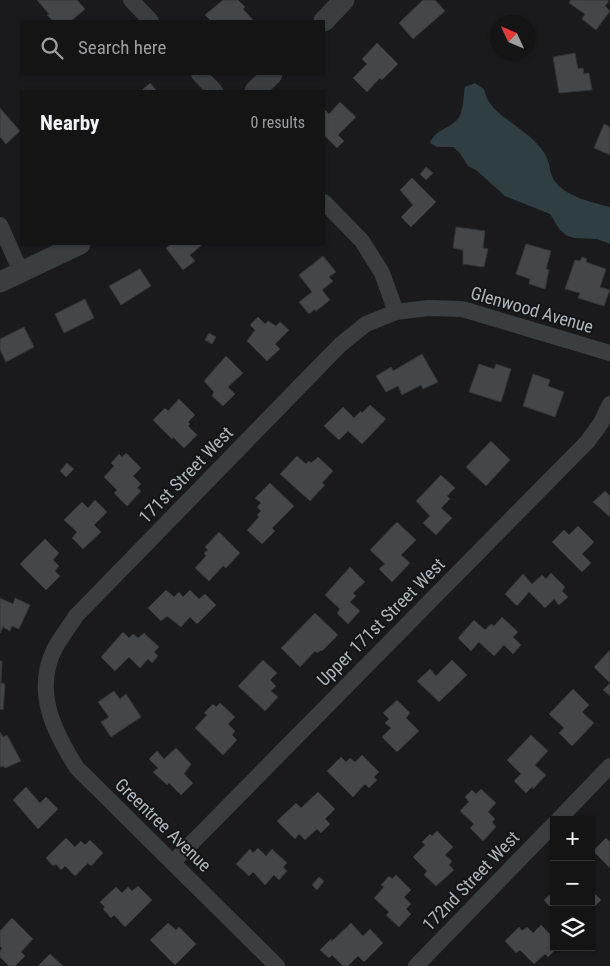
<!DOCTYPE html>
<meta charset="utf-8">
<style>
body{margin:0;font-family:"Roboto Condensed",sans-serif;background:#1d1d1e;color:#f1f3f6}
.controls{position:absolute;right:15px;bottom:15px;display:grid;overflow:hidden;border-radius:0px;box-shadow:0 1px 4px #0004}
.controls button{width:45px;height:45px;display:grid;place-items:center;padding:0;border:0;border-bottom:1px solid #333334;background:#141415;color:#f1f3f6;font:25px sans-serif}
.compass{position:absolute;left:490px;top:15px;width:45px;height:45px;border-radius:50%;background:#141415;box-shadow:0 1px 4px #0004;rotate:314deg}
.list{margin:0;padding:0;list-style:none}
h2{display:flex;justify-content:space-between;align-items:center;height:65px;margin:0;padding:0 20px;font-size:21px}
h2 small{font-size:16px;font-weight:400;color:#9d9ea0}
.icon{flex:none;width:28px;height:28px;fill:none;stroke:currentColor;stroke-width:2;stroke-linecap:round;stroke-linejoin:round}
.map{position:relative;flex:none;width:610px;height:966px;overflow:hidden}
.search{position:absolute;background:#141415;box-shadow:0 1px 4px #0004;left:20px;top:20px;width:305px;height:55px;display:flex;align-items:center;gap:12px;box-sizing:border-box;padding:0 18px;border-radius:0px;color:#9d9ea0;font-size:19px}
.panel{position:absolute;background:#141415;box-shadow:0 1px 4px #0004;left:20px;top:90px;width:305px;height:155px;border-radius:0px}
.map>svg:first-child{display:block}
.water{fill:#2f3f41}
.building{fill:#444649;stroke:#343538}
.lines{fill:none;stroke-linecap:round;stroke-linejoin:round}
.minor{stroke:#3b3e41;stroke-width:16}
.tertiary{stroke:#3b3e41;stroke-width:21}
.labels{text-anchor:middle;stroke-width:4;stroke-linejoin:round;paint-order:stroke}
.street-label{font-size:18px;fill:#acb6bc;stroke:#151517}
</style>
<div class="map">
<svg width="610" height="966" viewBox="0 0 610 966">
<rect width="100%" height="100%" fill="#1a1a1c"/>
<path class="water" d="M475,83L484,89C488,111 509,119 525,133C532,138 542,148 546,156C551,165 549,176 557,184C570,198 592,202 610,207V244L597,239L575,238L567,236L560,230L550,214L505,196L476,170L468,166L459,152L453,147H437L430,143C434,131 447,129 456,121C464,114 463,97 465,87Z"/>
<g class="building">
<polygon points="37,0 77,0 85,9 71,21 53,21 47,15 49,14"/>
<polygon points="223,0 238,0 245,7 243,9 254,21 211,21 205,15"/>
<polygon points="423,0 435,0 445,11 413,39 399,23"/>
<polygon points="571,0 607,0 609,1 605,6 610,11 596,30 582,19 585,14 569,3"/>
<polygon points="377,43 398,64 382,80 380,78 367,92 353,78 367,64 362,59"/>
<polygon points="575,53 578,69 583,68 584,74 589,73 592,90 559,93 553,57"/>
<polygon points="150,83 157,91 141,91"/>
<polygon points="340,102 356,117 338,135 344,141 337,148 324,135 324,109 329,114"/>
<polygon points="0,108 20,131 6,144 0,137"/>
<polygon points="604,124 610,127 610,155 594,148"/>
<polygon points="426,167 433,173 426,180 420,174"/>
<polygon points="412,178 436,202 411,227 401,217 413,205 400,190"/>
<polygon points="456,227 485,231 483,248 488,249 484,267 463,264 463,250 453,248"/>
<polygon points="171,244 203,244 190,255 195,261 183,270 166,248"/>
<polygon points="526,244 551,251 546,269 549,270 545,289 529,284 530,279 516,274"/>
<polygon points="323,256 336,272 329,277 333,281 322,290 330,300 316,311 315,309 309,314 299,302 312,292 299,275"/>
<polygon points="582,257 587,259 586,262 606,269 600,287 610,290 604,306 578,298 580,293 565,289 575,260 580,261"/>
<polygon points="140,269 151,286 121,305 109,286"/>
<polygon points="85,299 94,318 64,333 55,314"/>
<polygon points="258,317 265,324 268,321 276,326 280,322 289,330 275,344 280,349 267,361 247,341 255,330 250,325"/>
<polygon points="24,327 34,347 6,362 0,350 0,339"/>
<polygon points="209,333 216,337 212,344 205,340"/>
<polygon points="422,354 438,382 423,389 421,385 402,395 398,386 386,392 376,376 391,367 393,371"/>
<polygon points="226,356 243,373 228,387 235,394 223,406 212,396 214,392 204,381"/>
<polygon points="479,364 494,369 496,364 511,369 501,402 469,392"/>
<polygon points="533,374 550,380 548,386 564,392 555,417 523,406"/>
<polygon points="179,399 195,415 188,422 190,424 188,426 197,435 184,448 173,437 172,439 153,420 165,408 168,411"/>
<polygon points="370,405 386,419 362,444 348,431 339,440 324,426 343,407 354,418 361,411 362,413"/>
<polygon points="491,441 510,460 486,486 466,467"/>
<polygon points="126,453 141,468 133,476 141,484 137,488 141,491 127,506 114,493 117,490 104,477 114,466 111,463 119,454 122,457"/>
<polygon points="297,456 306,464 309,461 311,463 318,457 333,471 322,483 325,485 310,501 280,474"/>
<polygon points="67,463 74,469 66,477 60,471"/>
<polygon points="441,475 455,488 447,496 450,499 441,508 452,518 436,535 423,523 430,516 416,501"/>
<polygon points="270,483 294,506 272,528 275,531 262,544 247,530 259,517 257,515 261,511 257,507 261,503 255,498"/>
<polygon points="605,491 610,496 610,517 593,502"/>
<polygon points="95,500 107,512 94,525 101,532 83,549 72,538 77,532 64,520 82,502 88,508"/>
<polygon points="397,522 416,540 401,555 410,563 392,582 379,569 385,564 370,550"/>
<polygon points="578,526 594,542 582,554 591,563 582,572 552,542 564,530 569,535"/>
<polygon points="219,532 240,553 226,568 223,566 209,581 195,568 206,556 204,553 208,550 205,547"/>
<polygon points="45,539 59,553 53,560 59,566 55,571 60,576 46,590 20,564"/>
<polygon points="350,567 365,582 353,593 356,596 350,602 360,611 348,624 337,613 340,609 325,595"/>
<polygon points="551,573 565,587 562,591 568,597 559,605 554,599 545,608 529,592 517,606 505,594 523,574 532,584 542,575 546,579"/>
<polygon points="166,590 174,597 179,592 183,597 190,590 199,599 205,594 216,605 197,624 190,617 181,627 167,616 161,621 148,608"/>
<polygon points="0,598 13,604 15,598 30,605 19,629 12,626 10,631 3,627 0,633"/>
<polygon points="315,613 338,635 322,651 321,650 317,653 315,651 300,667 281,648"/>
<polygon points="502,617 518,632 513,637 521,645 513,654 504,645 494,656 479,642 471,651 458,638 474,620 485,630 491,624 494,626"/>
<polygon points="123,632 129,638 133,634 138,638 144,633 159,647 154,652 158,656 152,663 148,659 140,668 129,657 115,671 101,657"/>
<polygon points="610,650 610,696 603,690 610,683 594,667"/>
<polygon points="263,660 277,673 270,680 276,686 271,691 278,697 265,711 238,686"/>
<polygon points="452,660 467,675 439,702 417,681 430,669 436,676"/>
<polygon points="0,661 2,661 1,683 5,684 3,710 0,709"/>
<polygon points="573,689 589,705 582,712 594,723 572,746 559,733 564,728 549,714"/>
<polygon points="114,691 120,699 126,694 141,717 111,737 101,722 109,717 98,702"/>
<polygon points="397,700 410,713 406,718 419,731 397,752 382,737 391,728 385,723 389,719 383,713"/>
<polygon points="220,703 235,717 228,724 235,731 232,735 237,740 223,755 195,728 207,715 204,713 213,704 216,707"/>
<polygon points="0,732 3,737 7,735 21,761 5,768 3,766 0,767"/>
<polygon points="531,735 548,751 535,765 546,775 533,789 532,787 526,793 514,781 521,774 507,760"/>
<polygon points="176,748 191,764 184,774 193,783 181,795 169,783 167,785 153,772 158,768 149,759 157,751 164,759"/>
<polygon points="362,755 379,772 374,777 377,780 369,788 365,784 353,797 327,771 341,757 346,762 350,758 355,762"/>
<polygon points="26,787 40,803 46,797 58,809 38,829 13,800"/>
<polygon points="481,789 496,803 488,812 495,819 492,822 496,827 483,841 470,828 474,824 460,811 469,802 465,797 472,790 476,794"/>
<polygon points="318,792 335,809 325,819 330,824 321,833 317,829 305,840 299,834 295,839 277,821 296,803 301,808"/>
<polygon points="437,831 453,847 445,855 452,861 449,865 454,870 436,886 424,875 427,871 413,857 425,845 422,842 430,834 432,836"/>
<polygon points="66,838 75,847 81,841 85,845 90,840 103,853 91,866 88,863 75,876 65,866 61,870 56,864 53,866 46,858"/>
<polygon points="606,838 610,842 610,868 593,851"/>
<polygon points="258,848 266,856 272,849 287,863 283,867 287,871 279,880 274,875 265,885 253,872 249,876 236,864 250,849 253,853"/>
<polygon points="396,875 411,890 404,897 411,904 406,909 411,914 399,927 386,915 389,912 374,898 384,887 381,885 389,876 392,879"/>
<polygon points="319,877 324,881 317,890 312,885"/>
<polygon points="138,886 152,900 125,927 114,915 111,918 103,909 105,907 100,902 116,887 122,893 128,887 132,891"/>
<polygon points="591,890 601,900 591,910"/>
<polygon points="554,891 554,911 544,900"/>
<polygon points="12,918 33,939 21,952 25,956 15,966 9,966 0,957 0,951 2,948 0,946 0,931"/>
<polygon points="168,923 176,930 179,927 196,944 175,965 150,940"/>
<polygon points="351,923 363,936 370,929 383,943 364,962 358,956 348,966 343,966 332,955 329,958 320,950 331,939 332,941"/>
<polygon points="541,925 554,938 554,943 552,945 556,949 548,957 545,954 534,964 520,950 516,953 505,941 519,927 522,931 527,927 533,933"/>
<polygon points="50,954 63,966 38,966"/>
</g>
<g class="lines">
<g class="minor">
<polyline points="131,0 151,21"/>
<polyline points="199,74 215,91"/>
<polyline points="324,202 362,241 382,273 396,312"/>
<polyline points="0,225 21,272"/>
<polyline points="558,820 610,766"/>
<polyline points="173,862 588,441 601,423 610,404"/>
<path d="M277,966L77,768C54,732 33,691 55,648C61,637 69,627 76,616L340,345L366,324L396,312L428,308L462,309L610,353"/>
<polyline points="416,966 554,824"/>
</g>
<g class="tertiary">
<polyline points="324,21 344,0"/>
<polyline points="255,91 272,74"/>
<polyline points="0,282 80,244"/>
</g>
</g>
<g class="labels">
<g class="street-label">
<text transform="translate(532 310) rotate(16)" y="6">Glenwood Avenue</text>
<text transform="translate(186 475) rotate(-46)" y="6">171st Street West</text>
<text transform="translate(381 622) rotate(-45)" y="6">Upper 171st Street West</text>
<text transform="translate(163 825) rotate(44)" y="6">Greentree Avenue</text>
<text transform="translate(471 881) rotate(-46)" y="6">172nd Street West</text>
</g>
</g>
</svg>
<div class="controls">
<button>+</button>
<button>−</button>
<button><svg class="icon" aria-label="layers" viewBox="0 0 24 24"><path d="M12 4l9 5-9 5-9-5zM3 14l9 5 9-5"/></svg></button>
</div>
<svg class="compass" viewBox="-18 -18 36 36"><path d="M0-13l5 13h-10z" fill="#e53935"/><path d="M0 13l5-13h-10z" fill="#9d9ea0"/></svg>
<div class="search"><svg class="icon" aria-label="search" viewBox="0 0 24 24"><circle cx="10" cy="10" r="6"/><path d="M15 15l6 6"/></svg>Search here</div>
<section class="panel">
<h2>Nearby<small>0 results</small></h2>
<ul class="list">
</ul>
</section>
</div>
